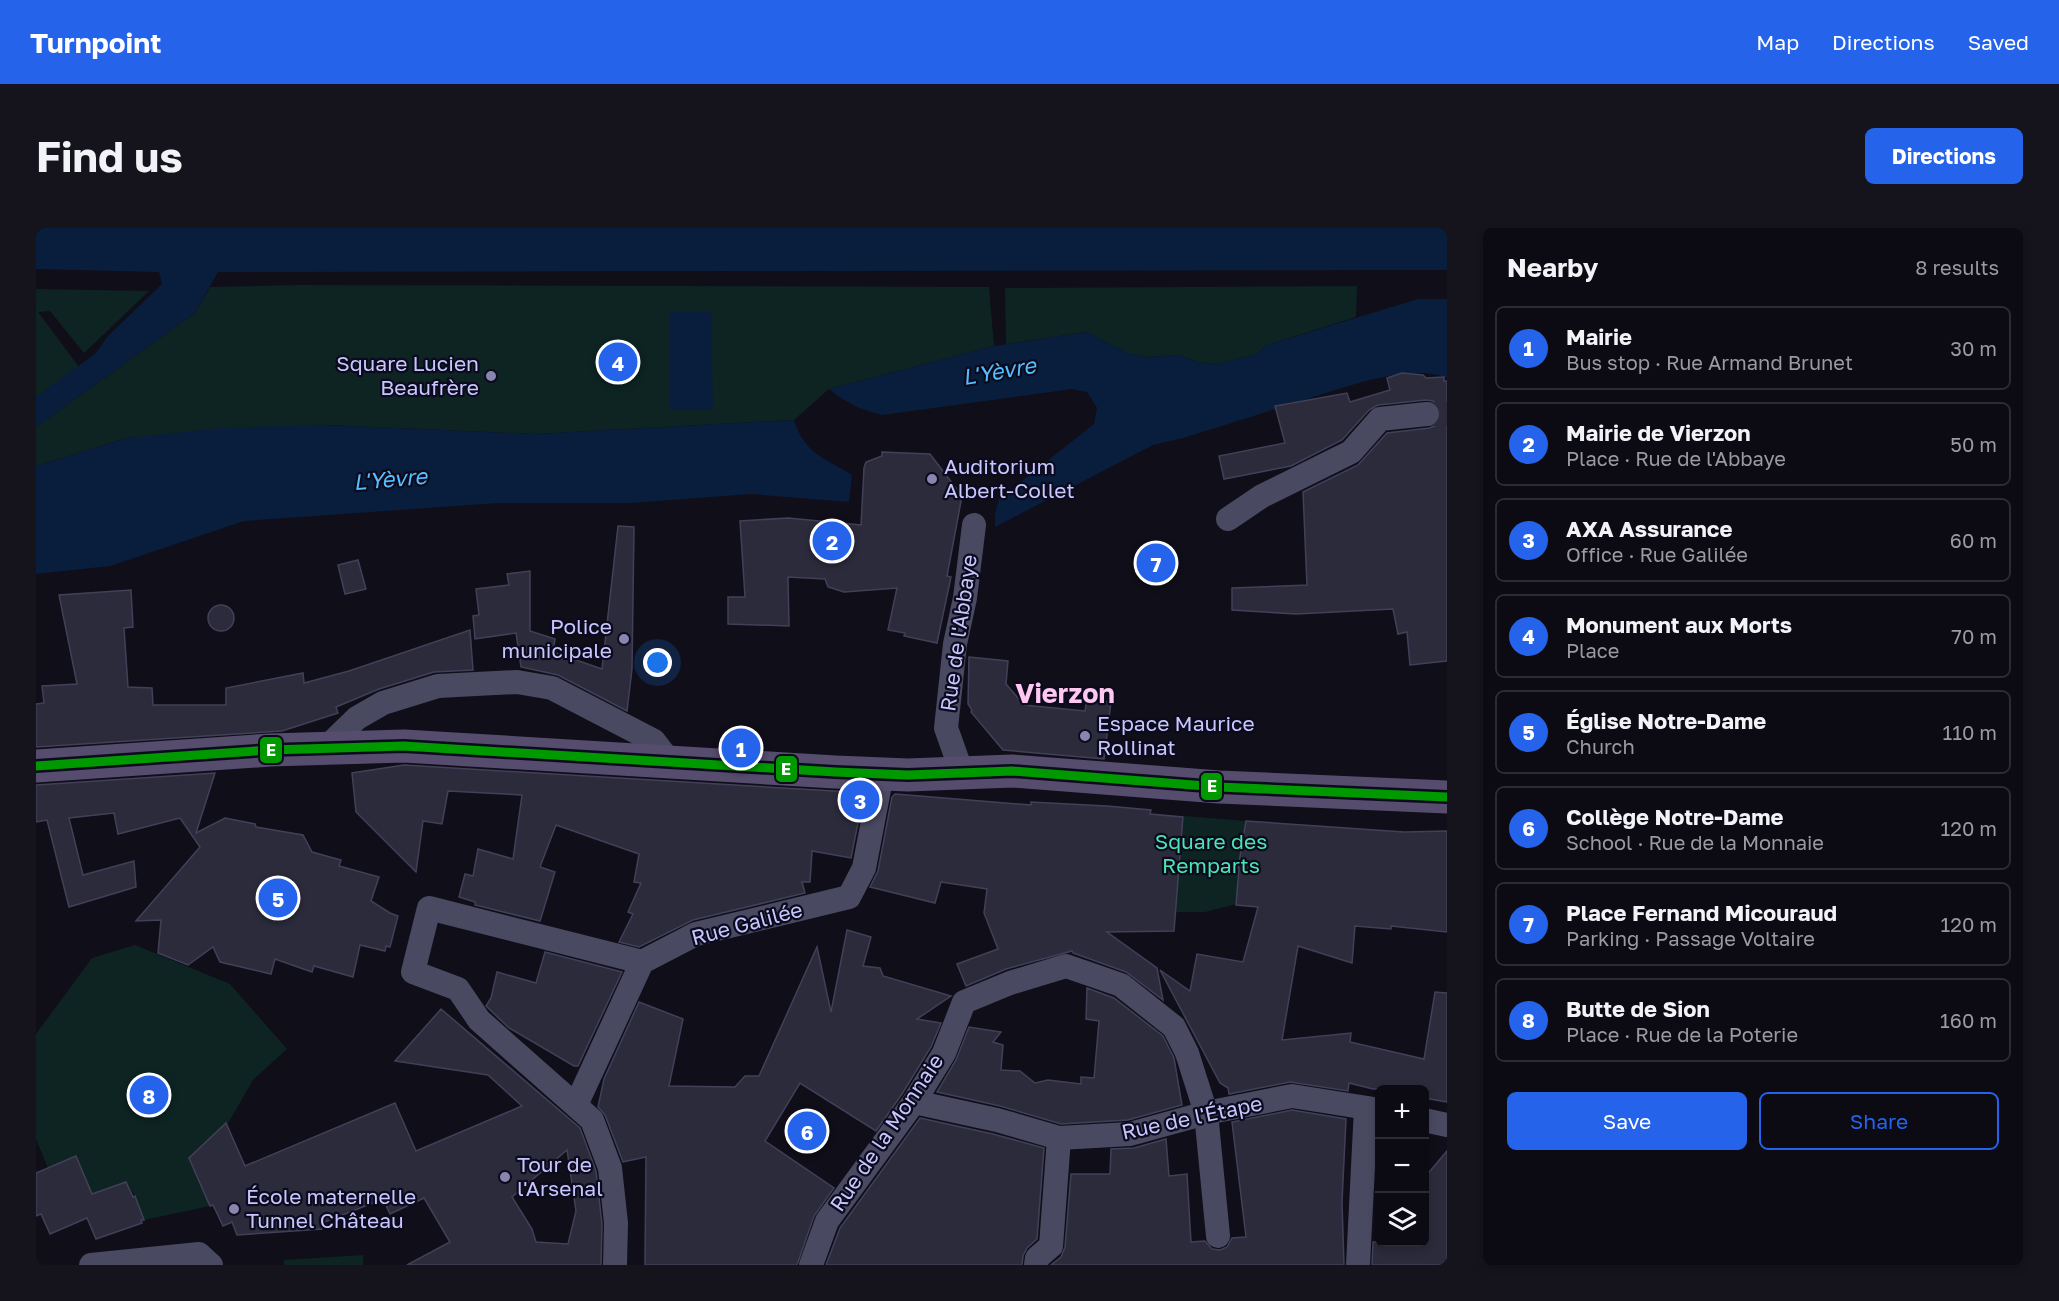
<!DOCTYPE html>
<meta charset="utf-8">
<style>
body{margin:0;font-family:"Golos Text",sans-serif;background:#15131c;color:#f1f3f6}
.controls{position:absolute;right:18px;bottom:18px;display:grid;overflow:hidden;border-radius:9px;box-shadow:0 3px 9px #0003}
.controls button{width:54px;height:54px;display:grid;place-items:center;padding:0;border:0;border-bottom:2px solid #2c2b33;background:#0c0a13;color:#f1f3f6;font:30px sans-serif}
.you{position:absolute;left:622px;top:435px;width:21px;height:21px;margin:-15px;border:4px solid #fff;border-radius:50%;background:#1a73e8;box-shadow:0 0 0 9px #1a73e833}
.badge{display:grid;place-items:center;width:39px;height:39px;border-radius:50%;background:#2563eb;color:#fff;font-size:20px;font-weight:700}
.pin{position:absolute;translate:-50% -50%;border:3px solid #fff;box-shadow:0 2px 6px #0006}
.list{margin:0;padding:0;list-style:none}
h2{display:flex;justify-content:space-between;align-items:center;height:78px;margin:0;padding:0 24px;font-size:26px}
h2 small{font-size:20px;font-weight:400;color:#9a9aa0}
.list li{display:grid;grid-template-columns:39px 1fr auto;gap:18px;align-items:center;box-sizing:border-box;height:84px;margin:0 12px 12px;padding:0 12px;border:2px solid #2c2b33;border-radius:9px}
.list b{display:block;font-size:22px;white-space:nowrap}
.list p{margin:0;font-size:20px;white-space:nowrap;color:#9a9aa0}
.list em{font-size:20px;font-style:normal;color:#9a9aa0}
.actions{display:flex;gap:12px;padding:18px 24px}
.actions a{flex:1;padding:14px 0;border:2px solid #2563eb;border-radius:9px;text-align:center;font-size:21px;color:#2563eb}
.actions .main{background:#2563eb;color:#fff}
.icon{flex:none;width:33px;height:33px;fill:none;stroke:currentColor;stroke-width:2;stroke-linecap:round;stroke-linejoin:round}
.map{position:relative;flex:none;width:1411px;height:1037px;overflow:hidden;border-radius:9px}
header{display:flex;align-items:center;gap:36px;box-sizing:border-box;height:84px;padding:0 30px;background:#2563eb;color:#fff}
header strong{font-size:28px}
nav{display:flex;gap:33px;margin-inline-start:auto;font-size:21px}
.intro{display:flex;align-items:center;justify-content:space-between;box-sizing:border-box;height:144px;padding:0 36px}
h1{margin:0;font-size:42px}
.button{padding:15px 27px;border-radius:9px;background:#2563eb;color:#fff;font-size:21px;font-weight:700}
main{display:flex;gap:36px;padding:0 36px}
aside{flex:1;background:#0c0a13;border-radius:9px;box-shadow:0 3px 9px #0003}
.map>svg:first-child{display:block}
.green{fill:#0d2423}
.water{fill:#091e3c}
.building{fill:#2c2b3c;stroke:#424058;stroke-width:1.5;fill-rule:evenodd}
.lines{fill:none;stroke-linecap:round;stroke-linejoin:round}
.street-tunnel{stroke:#2c2a3c;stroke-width:24;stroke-dasharray:24 12;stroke-linecap:butt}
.street{stroke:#494a62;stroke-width:24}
.primary{stroke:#564c6d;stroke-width:33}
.bus-1-casing{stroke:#0c0a1d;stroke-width:14}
.bus-1{stroke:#090;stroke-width:9}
.poi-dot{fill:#8886ae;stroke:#0c0a1d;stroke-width:2}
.labels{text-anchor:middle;stroke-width:4.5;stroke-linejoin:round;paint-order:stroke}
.poi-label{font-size:21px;fill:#c8c6ff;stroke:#0c0a1d;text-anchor:start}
.street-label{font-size:21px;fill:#c8c6ff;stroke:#0c0a1d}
.park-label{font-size:21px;fill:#4ce5b2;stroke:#0c0a1d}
.water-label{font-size:22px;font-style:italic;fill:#54beff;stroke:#0c0a1d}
.district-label{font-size:27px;font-weight:bold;fill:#ffc8f0;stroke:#0c0a1d}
.line-badge{stroke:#0c0a1d;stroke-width:2}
.badge-label{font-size:16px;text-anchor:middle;font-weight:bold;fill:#fff}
</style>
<header>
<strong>Turnpoint</strong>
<nav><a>Map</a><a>Directions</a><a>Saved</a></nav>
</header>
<div class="intro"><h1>Find us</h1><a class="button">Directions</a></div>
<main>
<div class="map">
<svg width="1411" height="1037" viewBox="0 0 1411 1037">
<rect width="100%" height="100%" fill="#100e19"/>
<g class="green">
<polygon points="262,57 953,59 958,118 793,161 758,192 499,206 290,197 91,210 0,238 0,199 159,85 174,59"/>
<polygon points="1321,58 1320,89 1231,117 1219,127 1181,136 1161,134 1143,127 1112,129 1094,126 1051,104 970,116 969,60"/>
<polygon points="0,61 113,63 48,125 14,83 2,84 43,139 0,169"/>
<polygon points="1148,588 1210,593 1202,638 1201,676 1169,684 1140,684"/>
<polygon points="99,717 194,756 251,821 217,852 191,897 184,901 153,930 174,978 108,992 99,968 90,954 56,966 40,928 12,940 0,911 0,806 56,730"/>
<polygon points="327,1027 327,1037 248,1037 248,1032"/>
</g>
<g class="water">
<polygon points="0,0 1411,0 1411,42 182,44 159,85 0,199 0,169 60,125 71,109 126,56 123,44 0,41"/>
<path d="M1382,71H1411V150C1372,133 1296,164 1256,176V174L1240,178V181L1147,210L1117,217L959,299V285L963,271L1058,196L1061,180L1051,164L1036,161L846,187C825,182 810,175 793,161L958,118L1051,104L1094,126L1112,129L1143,127L1161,134L1181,136L1219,127L1231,117Z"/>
<polygon points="633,84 675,84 677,182 633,182"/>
<path d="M758,192C769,226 787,229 816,247L813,274L715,266L595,275H462L208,293L74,338L0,346V238L91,210L186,200L290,197L499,206Z"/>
</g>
<g class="building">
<polygon points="1366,145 1387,147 1390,150 1408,149 1408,153 1411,153 1411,433 1374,437 1371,404 1362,406 1357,381 1260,386 1196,382 1196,360 1271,357 1267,264 1322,237 1351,205 1393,200 1399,198 1404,192 1405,184 1403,178 1397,173 1390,172 1342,177 1333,182 1306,212 1255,238 1188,251 1183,228 1249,215 1239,178 1311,165 1314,174 1354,162 1351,150"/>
<polygon points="846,224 894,226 926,268 911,348 915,349 901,415 868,408 869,405 852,402 861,360 808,364 792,359 789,351 752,349 753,398 692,396 692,369 709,369 704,293 752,290 825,297 828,240 830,234 846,228"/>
<polygon points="582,298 598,299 596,441 591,483 522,447 485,439 480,405 439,411 437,388 443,387 440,361 473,357 471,346 494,343 494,403 519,411 517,424 566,441"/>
<polygon points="322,332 330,361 309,366 302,337"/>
<polygon points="95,362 97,399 88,400 92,459 116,460 117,477 190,477 190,460 267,445 268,455 313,443 434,402 437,442 398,444 343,461 300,479 302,485 246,503 0,519 0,476 8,475 6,458 41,456 23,367"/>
<circle cx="185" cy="390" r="13"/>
<polygon points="933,429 972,433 970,456 988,477 1049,483 1051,471 1075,474 1068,531 967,522 935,484 936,482 932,476"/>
<polygon points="368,537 798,563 828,565 815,630 776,623 774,654 766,654 769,665 657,692 603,719 583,714 597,686 592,684 605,655 598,654 603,626 520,597 504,639 519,644 504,693 439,677 439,674 423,669 429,646 437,648 442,621 477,631 486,567 412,563 406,596 387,593 380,644 320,584 316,545"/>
<polygon points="179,545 160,605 189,590 219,596 220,599 267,607 276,624 305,632 303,638 343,649 335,673 354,685 362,688 354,719 350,718 349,723 324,717 317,749 278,738 276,744 239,731 235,746 184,734 177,719 152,737 122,725 125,692 100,693 164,619 144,590 82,606 78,585 33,590 47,647 98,633 100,659 33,679 11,592 0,594 0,557"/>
<polygon points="859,566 995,577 995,574 1071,578 1115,582 1114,586 1147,589 1138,703 1071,704 1121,740 1127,772 1090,744 1037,725 1036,723 970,741 930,758 921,736 962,721 948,685 951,661 905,654 899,675 834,659 842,643 856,569"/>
<polygon points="1210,593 1368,604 1411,603 1411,704 1355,698 1355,701 1319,698 1316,735 1262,718 1246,812 1315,805 1314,814 1388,831 1399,764 1411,765 1411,874 1389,870 1389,861 1337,861 1313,855 1312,863 1254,854 1193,866 1192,860 1184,855 1124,742 1154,763 1161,726 1207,734 1222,679 1200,677 1203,640 1202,640"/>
<polygon points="811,702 835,709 827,738 844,740 847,748 915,768 881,791 905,795 895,819 866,866 840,903 764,855 729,913 798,960 778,988 761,1037 609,1037 610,929 587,934 569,887 562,879 568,851 603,774 647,791 633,858 699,859 709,848 723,848 781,719 795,784"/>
<polygon points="509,724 586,744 542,838 538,838 473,800 450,778 455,770 461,744 500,755"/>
<polygon points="1051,760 1078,770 1127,808 1138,830 1146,877 1092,892 1025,896 964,878 901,864 920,832 933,799 965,804 957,814 967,817 965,842 984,843 999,855 1012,852 1045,856 1045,849 1058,850 1063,793 1050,791"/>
<path d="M405,781L544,900L560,943L566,996L565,1037H371L414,1014L388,970L354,986L347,971L286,995V1001L201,1007L196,994L187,998L177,977L174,978L153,930L190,895L209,938L359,875L380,923L486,878L452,847L359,833ZM531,922L540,983L532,1016L500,1014L496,1001L476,969Z"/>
<polygon points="1256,882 1310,891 1306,974 1308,1037 1015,1037 1025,1029 1029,1019 1035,946 1074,946 1075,921 1098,920 1130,911 1133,948 1151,946 1155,1014 1169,1013 1176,1021 1184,1022 1191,1019 1196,1010 1210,1009 1196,894"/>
<polygon points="884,890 957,906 1008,920 1001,1011 991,1020 987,1028 986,1037 790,1037 804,1000"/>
<polygon points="1411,923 1411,1037 1336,1037 1337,1014 1389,1014 1389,949"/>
<polygon points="40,928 56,966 90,954 97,969 99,968 108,992 105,992 106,995 60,1011 51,990 14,1006 5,986 0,988 0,945"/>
</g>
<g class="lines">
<polyline class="street-tunnel" points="1391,186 1411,186"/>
<g class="street">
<polyline points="1192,291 1226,268 1315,224 1344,191 1391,186"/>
<polyline points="291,519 321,490 347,475 402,458 481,454 516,460 618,513 634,534"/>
<polyline points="926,545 910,500 919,416 929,370 938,297"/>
<polyline points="878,874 961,892 1023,910 1094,906 1170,885 1256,868 1344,882"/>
<polyline points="540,877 606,734 660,706 813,669 828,640 846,546"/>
<polyline points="1388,892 1411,897"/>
<polyline points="55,1037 163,1026 175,1037"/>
<polyline points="579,1037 580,995 574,940 556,892 443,792 422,761 377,744 393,680 606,734"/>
<polyline points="775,1037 791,993 878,874 908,825 928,774 974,755 1030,738 1085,757 1138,799 1151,825 1170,885 1182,1008"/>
<polyline points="1000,1037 1001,1030 1015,1018 1023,910"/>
<polyline points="1322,1037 1330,880"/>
</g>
<polyline class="primary" points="0,538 234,522 368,518 799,544 872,547 976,543 1183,559 1411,569"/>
<g class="bus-1-casing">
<polyline id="bus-1" points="0,538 234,522 368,518 799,544 872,547 976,543 1183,559 1411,569"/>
</g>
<use href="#bus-1" class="bus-1"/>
</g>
<g class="poi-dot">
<circle cx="455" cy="148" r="6"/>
<circle cx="896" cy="251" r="6"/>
<circle cx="588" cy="411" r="6"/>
<circle cx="1049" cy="508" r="6"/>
<circle cx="469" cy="949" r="6"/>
<circle cx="198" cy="981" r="6"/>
</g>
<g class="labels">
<g class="poi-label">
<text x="443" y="143" text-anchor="end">Square Lucien<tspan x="443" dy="24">Beaufrère</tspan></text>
<text x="908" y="246">Auditorium<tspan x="908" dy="24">Albert-Collet</tspan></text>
<text x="576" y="406" text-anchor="end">Police<tspan x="576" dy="24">municipale</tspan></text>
<text x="1061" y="503">Espace Maurice<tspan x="1061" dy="24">Rollinat</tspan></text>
<text x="481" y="944">Tour de<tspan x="481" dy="24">l'Arsenal</tspan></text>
<text x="210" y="976">École maternelle<tspan x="210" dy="24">Tunnel Château</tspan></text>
</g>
<g class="street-label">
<text transform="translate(923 405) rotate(-82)" y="7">Rue de l'Abbaye</text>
<text transform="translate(711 696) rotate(-15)" y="7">Rue Galilée</text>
<text transform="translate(1156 890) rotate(-12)" y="7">Rue de l'Étape</text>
<text transform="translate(851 905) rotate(-56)" y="7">Rue de la Monnaie</text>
</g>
<g class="park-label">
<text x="1175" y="621">Square des<tspan x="1175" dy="24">Remparts</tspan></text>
</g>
<g class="water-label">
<text transform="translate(963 143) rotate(-10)" y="8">L'Yèvre</text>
<text transform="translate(354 251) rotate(-5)" y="8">L'Yèvre</text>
</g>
<g class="district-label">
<text x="1029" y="475">Vierzon</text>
</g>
</g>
<g class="line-badge">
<rect x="223" y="508" width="24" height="28" rx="6" fill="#090"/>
<rect x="739" y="527" width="23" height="28" rx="6" fill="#090"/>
<rect x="1164" y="544" width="23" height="29" rx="6" fill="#090"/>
</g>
<g class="badge-label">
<text x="235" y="528">E</text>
<text x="750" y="547">E</text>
<text x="1176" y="564">E</text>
</g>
</svg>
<div class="controls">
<button>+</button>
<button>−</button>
<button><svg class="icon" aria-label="layers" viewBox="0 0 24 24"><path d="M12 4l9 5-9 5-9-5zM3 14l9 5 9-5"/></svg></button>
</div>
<div class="you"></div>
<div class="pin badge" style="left:705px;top:520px">1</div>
<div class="pin badge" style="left:796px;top:313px">2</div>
<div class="pin badge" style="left:824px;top:572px">3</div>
<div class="pin badge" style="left:582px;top:134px">4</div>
<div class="pin badge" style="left:242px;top:670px">5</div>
<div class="pin badge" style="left:771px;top:903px">6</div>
<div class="pin badge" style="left:1120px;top:335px">7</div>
<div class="pin badge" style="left:113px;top:867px">8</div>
</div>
<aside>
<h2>Nearby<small>8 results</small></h2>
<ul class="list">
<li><span class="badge">1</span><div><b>Mairie</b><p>Bus stop · Rue Armand Brunet</p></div><em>30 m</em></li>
<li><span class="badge">2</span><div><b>Mairie de Vierzon</b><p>Place · Rue de l'Abbaye</p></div><em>50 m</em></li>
<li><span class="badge">3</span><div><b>AXA Assurance</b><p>Office · Rue Galilée</p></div><em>60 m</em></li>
<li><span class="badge">4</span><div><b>Monument aux Morts</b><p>Place</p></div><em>70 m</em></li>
<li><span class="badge">5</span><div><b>Église Notre-Dame</b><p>Church</p></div><em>110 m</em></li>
<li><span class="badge">6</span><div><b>Collège Notre-Dame</b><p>School · Rue de la Monnaie</p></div><em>120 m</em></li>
<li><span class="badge">7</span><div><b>Place Fernand Micouraud</b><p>Parking · Passage Voltaire</p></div><em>120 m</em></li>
<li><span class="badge">8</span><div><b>Butte de Sion</b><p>Place · Rue de la Poterie</p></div><em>160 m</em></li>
</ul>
<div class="actions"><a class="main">Save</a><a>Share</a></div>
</aside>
</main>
